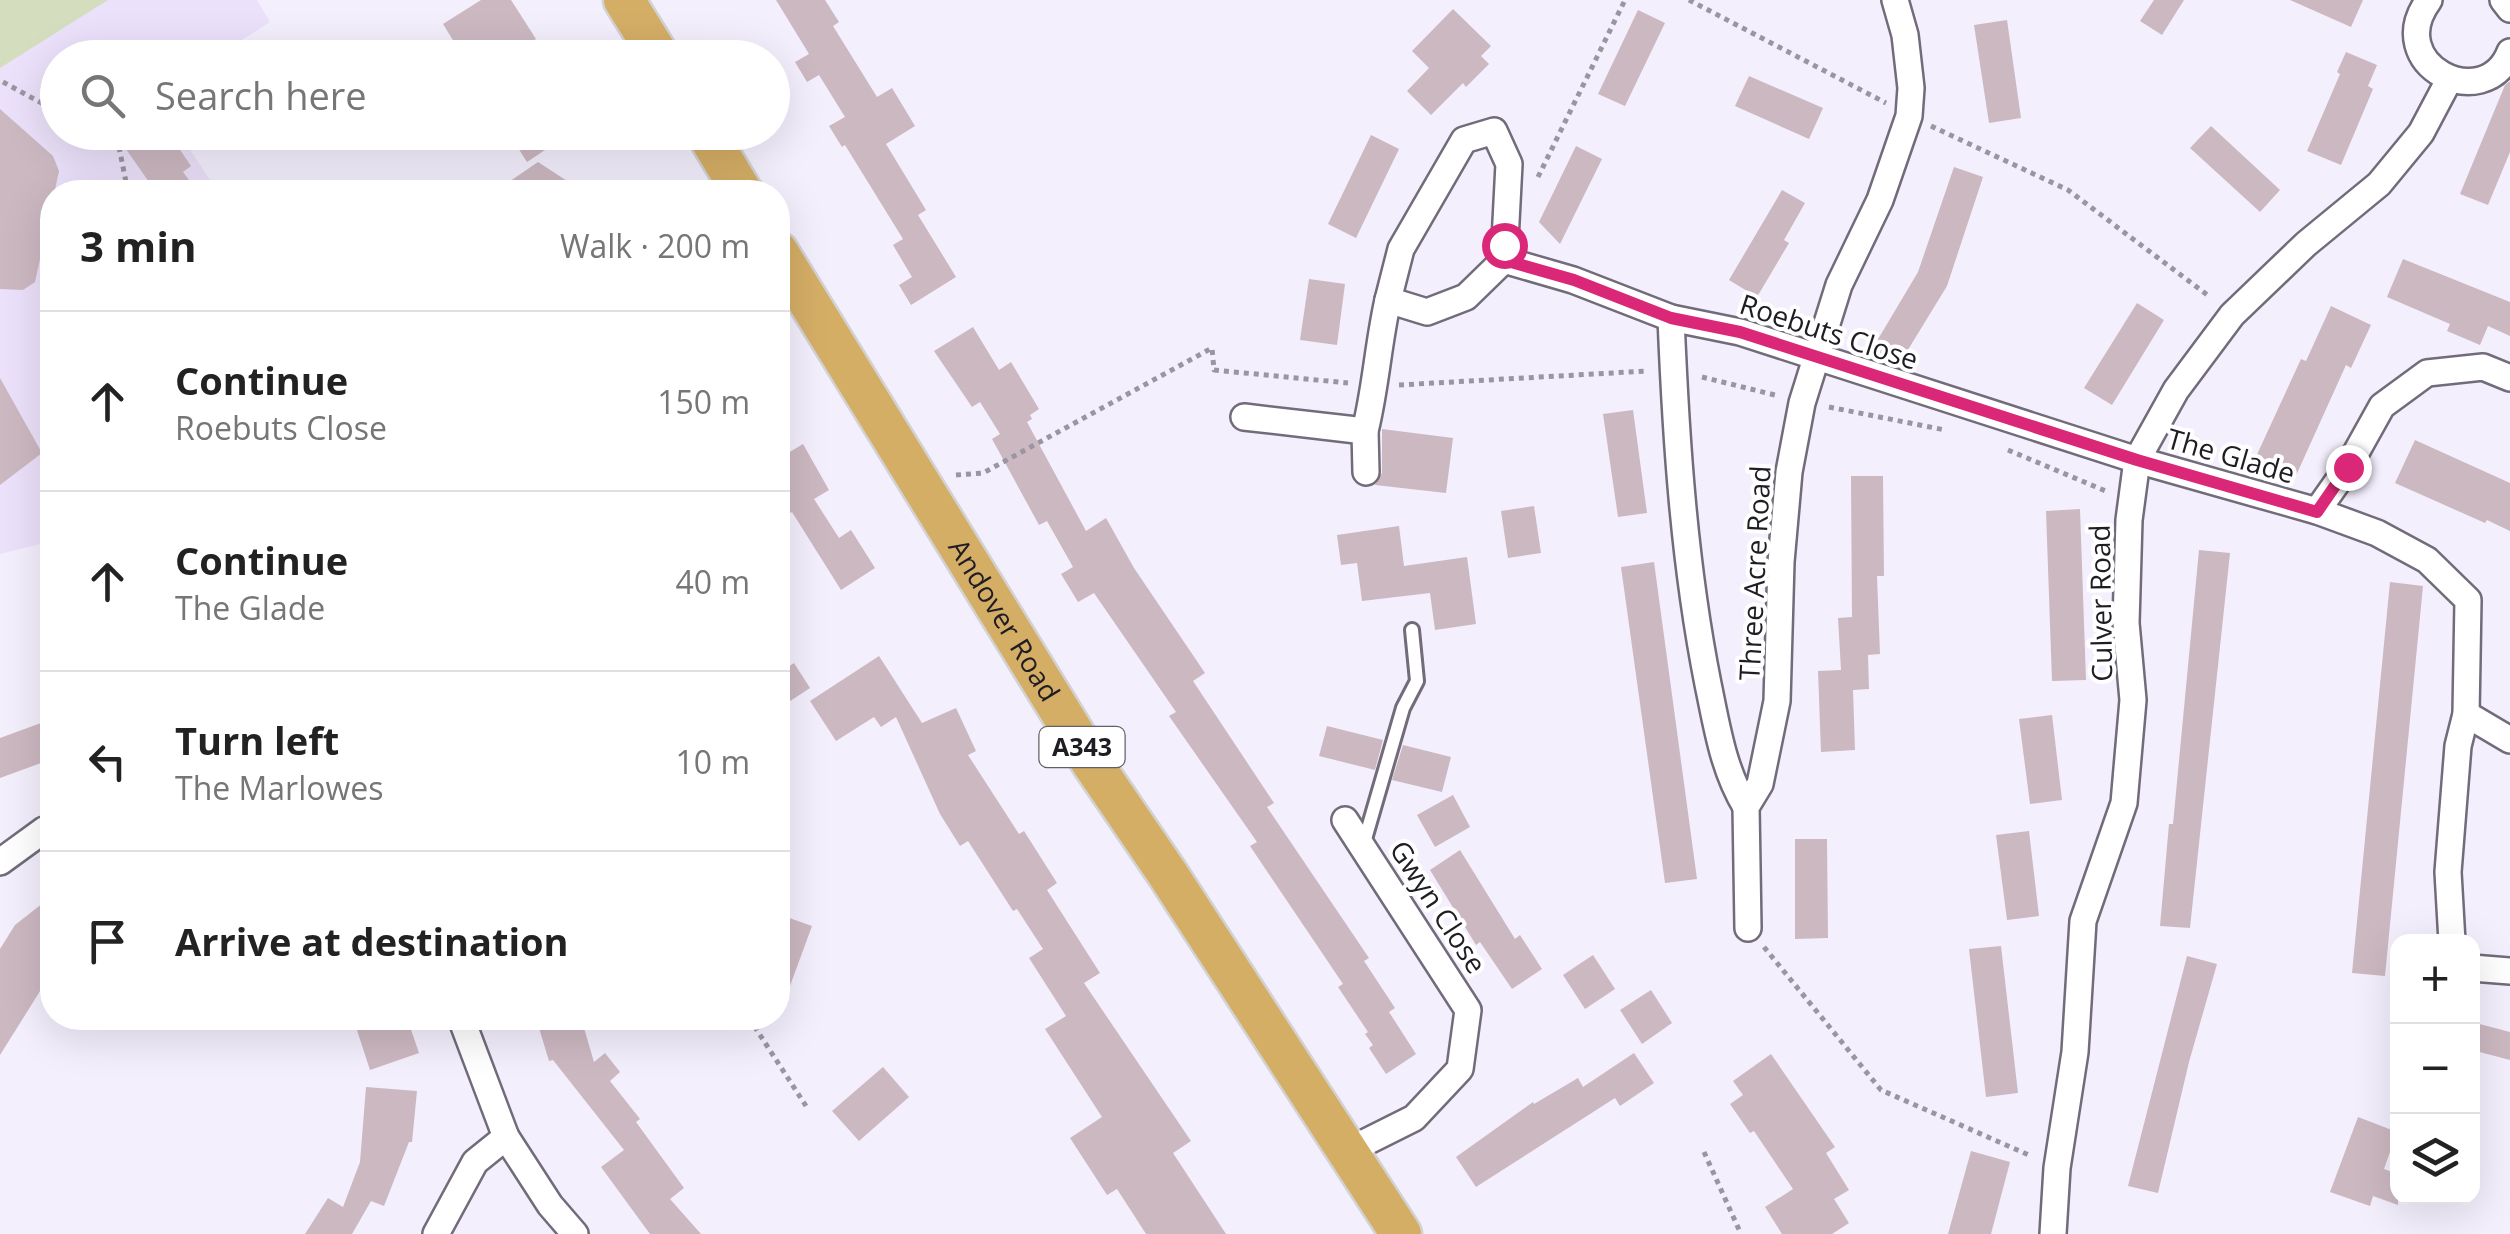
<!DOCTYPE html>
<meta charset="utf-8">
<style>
body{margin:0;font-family:"Open Sans",sans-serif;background:#f2f2f2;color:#222}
.controls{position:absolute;right:30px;bottom:30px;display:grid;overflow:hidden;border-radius:20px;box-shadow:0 10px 40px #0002}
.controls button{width:90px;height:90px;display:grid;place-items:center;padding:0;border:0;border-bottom:2px solid #e0e0e0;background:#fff;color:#222;font:50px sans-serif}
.stop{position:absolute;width:30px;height:30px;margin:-22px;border:8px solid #db2777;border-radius:50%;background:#fff}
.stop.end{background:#db2777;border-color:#fff;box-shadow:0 2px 10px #0008}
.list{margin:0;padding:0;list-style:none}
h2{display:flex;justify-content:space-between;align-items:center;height:130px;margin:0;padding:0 40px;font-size:42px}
h2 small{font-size:32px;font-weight:400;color:#767676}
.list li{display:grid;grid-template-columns:65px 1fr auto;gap:30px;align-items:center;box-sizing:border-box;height:180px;padding:0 40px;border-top:2px solid #e0e0e0}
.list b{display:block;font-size:38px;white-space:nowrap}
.list p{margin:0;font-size:32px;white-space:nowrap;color:#767676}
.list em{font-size:32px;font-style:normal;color:#767676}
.icon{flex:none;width:55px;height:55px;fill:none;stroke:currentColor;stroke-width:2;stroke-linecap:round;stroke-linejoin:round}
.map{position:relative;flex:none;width:2510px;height:1234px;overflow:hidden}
.search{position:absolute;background:#fff;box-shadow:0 10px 40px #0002;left:40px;top:40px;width:750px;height:110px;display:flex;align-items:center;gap:25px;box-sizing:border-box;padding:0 35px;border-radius:55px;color:#767676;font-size:38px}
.panel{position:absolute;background:#fff;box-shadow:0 10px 40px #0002;left:40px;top:180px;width:750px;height:850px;border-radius:40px}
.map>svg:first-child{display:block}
.built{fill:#ebe1fa}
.green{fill:#d4debf}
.building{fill:#ccb8c1}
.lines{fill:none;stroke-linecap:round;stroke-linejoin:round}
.service-casing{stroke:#716b7a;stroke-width:18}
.minor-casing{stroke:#716b7a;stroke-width:30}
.primary-casing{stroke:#d2d2d3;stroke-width:45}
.path{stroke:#9a96a1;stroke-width:5;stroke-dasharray:5 5;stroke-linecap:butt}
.service{stroke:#fff;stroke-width:12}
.minor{stroke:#fff;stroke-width:25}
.primary{stroke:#d5ae66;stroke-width:40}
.route{stroke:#db2777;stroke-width:12}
.labels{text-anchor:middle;stroke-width:8;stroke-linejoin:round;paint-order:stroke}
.shield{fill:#fff;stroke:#626065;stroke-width:2.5}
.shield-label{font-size:25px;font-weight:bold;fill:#1f1c23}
.street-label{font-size:28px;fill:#1f1c23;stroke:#fff}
</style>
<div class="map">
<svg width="2510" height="1234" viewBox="0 0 2510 1234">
<rect width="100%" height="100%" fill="#f4effd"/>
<polygon class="built" points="0,0 257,0 270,22 215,57 58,58 58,132 179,133 218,192 52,192 52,541 0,554"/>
<polygon class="green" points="0,0 108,0 0,68"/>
<g class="building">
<polygon points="481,0 511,0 536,39 508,58 464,58 443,24"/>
<polygon points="776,0 825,0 839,22 833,26 877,97 892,88 915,126 886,144 926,210 918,215 956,277 911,305 899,285 912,277 893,245 903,239 845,145 842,147 829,126 845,117 819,75 807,82 795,62 809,54"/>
<polygon points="2154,0 2184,0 2162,35 2140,21"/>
<polygon points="2290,0 2363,0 2351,27"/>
<polygon points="1453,9 1491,46 1481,56 1489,64 1466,87 1463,83 1431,115 1407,91 1429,68 1412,51"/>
<polygon points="1638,10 1665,23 1625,106 1598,94"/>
<polygon points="2007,20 2021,118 1989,123 1974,25"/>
<polygon points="2346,52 2377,65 2368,86 2373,89 2341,165 2307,151 2340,74 2337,72"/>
<polygon points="1749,76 1823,108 1809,139 1735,106"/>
<polygon points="2510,81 2510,152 2488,205 2460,194 2505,85"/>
<polygon points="0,109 53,156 59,171 35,282 23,290 0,289"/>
<polygon points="2211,126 2280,190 2260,212 2190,148"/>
<polygon points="114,132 168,132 191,166 183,172 198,192 156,192"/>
<polygon points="508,132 572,132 527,162"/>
<polygon points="1371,135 1399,149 1356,238 1328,224"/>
<polygon points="1576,146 1602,159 1560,244 1539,222"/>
<polygon points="538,162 584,192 494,192"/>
<polygon points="1954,167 1983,177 1947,286 1898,366 1868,356 1918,272"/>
<polygon points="1782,190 1805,203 1784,240 1789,243 1757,297 1729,280"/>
<polygon points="2403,259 2510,302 2510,336 2488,326 2480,345 2447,331 2450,324 2387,297"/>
<polygon points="1309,279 1345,284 1337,345 1300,340"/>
<polygon points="2137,303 2164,320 2112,405 2084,388"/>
<polygon points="2331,306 2371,325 2351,368 2346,365 2294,480 2254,461 2301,359 2306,361"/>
<polygon points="973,327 999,370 1011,362 1039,409 1030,415 1032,419 1027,422 1086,531 1106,518 1134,568 1205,673 1193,681 1274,803 1267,807 1369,958 1364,961 1395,1008 1389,1012 1416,1054 1386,1074 1369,1048 1373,1045 1365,1034 1368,1032 1338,987 1343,984 1250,846 1257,842 1169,716 1176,712 1094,593 1078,602 1061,574 1073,567 1047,521 1039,525 992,439 1000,434 980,402 972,407 934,351"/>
<polygon points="0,378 42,453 0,485"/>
<polygon points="1633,410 1647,513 1618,517 1603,414"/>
<polygon points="1382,429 1453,438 1446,493 1375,485 1382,473"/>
<polygon points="2415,440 2510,483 2510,531 2487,520 2485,523 2395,483"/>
<polygon points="803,444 829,490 814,499 839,538 851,530 875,568 841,590 792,512 778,520 778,459"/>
<polygon points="1851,476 1883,476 1884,576 1877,576 1880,654 1868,655 1869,689 1853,690 1855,750 1821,752 1818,671 1841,670 1838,618 1852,617"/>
<polygon points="1534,506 1541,553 1508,558 1501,511"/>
<polygon points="2080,509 2086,680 2052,681 2046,511"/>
<polygon points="1399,526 1404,566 1467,557 1476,624 1435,630 1430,593 1362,601 1357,563 1341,565 1337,535"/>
<polygon points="2199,550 2230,553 2190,928 2160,926 2169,824 2173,824"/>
<polygon points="1654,562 1697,879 1665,883 1621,567"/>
<polygon points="2390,582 2423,586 2385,976 2352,973"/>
<polygon points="879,656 922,723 956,708 976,751 968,755 1019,834 1024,831 1057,883 1047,890 1100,973 1084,983 1191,1141 1173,1153 1226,1234 1146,1234 1117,1189 1107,1195 1070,1138 1102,1117 1045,1029 1066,1016 1029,958 1043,949 1017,909 1013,911 968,841 960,846 940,814 896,717 881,727 874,717 836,741 810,701"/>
<polygon points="794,663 810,688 778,709 778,674"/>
<polygon points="2052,715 2062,800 2030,804 2019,719"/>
<polygon points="52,719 52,759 0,778 0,738"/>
<polygon points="1327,726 1383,740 1375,770 1319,756"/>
<polygon points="1403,745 1451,757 1442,792 1392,780"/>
<polygon points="1453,795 1470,827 1435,847 1417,815"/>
<polygon points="2029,831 2039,916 2007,920 1996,835"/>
<polygon points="1795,839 1827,839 1828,938 1795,939"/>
<polygon points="1460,850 1515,939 1520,935 1542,969 1512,989 1480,942 1476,945 1430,870"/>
<polygon points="52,896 52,972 0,1055 0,949 15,925"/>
<polygon points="778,914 812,926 780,1013 778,1012"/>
<polygon points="2001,946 2018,1093 1986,1097 1969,949"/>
<polygon points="1593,955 1615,989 1585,1009 1563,975"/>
<polygon points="2187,956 2217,964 2189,1062 2158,1193 2128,1186"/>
<polygon points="1651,990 1672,1023 1642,1044 1620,1010"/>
<polygon points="353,1018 407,1018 419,1053 370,1070"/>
<polygon points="536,1018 581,1018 594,1062 605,1053 620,1072 610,1081 640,1119 636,1122 684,1188 670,1199 701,1234 650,1234 601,1167 624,1150 553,1060 549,1061"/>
<polygon points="2472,1022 2510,1032 2510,1060 2472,1050"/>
<polygon points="1634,1053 1654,1083 1620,1106 1615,1098 1476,1187 1456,1157 1533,1102 1534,1104 1578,1078 1583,1087"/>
<polygon points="1771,1054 1835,1147 1826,1153 1849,1190 1834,1199 1849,1223 1832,1234 1782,1234 1765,1207 1793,1189 1754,1131 1750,1133 1730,1104 1743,1095 1733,1081"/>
<polygon points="883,1067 909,1097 859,1141 832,1111"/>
<polygon points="366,1087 417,1091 412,1142 409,1142 384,1206 371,1201 352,1234 305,1234 328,1198 343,1207 360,1162"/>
<polygon points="2358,1117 2397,1132 2384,1169 2398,1174 2398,1205 2373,1196 2370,1206 2330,1192"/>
<polygon points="1971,1151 2010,1162 1991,1234 1948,1234"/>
</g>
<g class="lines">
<g class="service-casing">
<polyline id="service" points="1363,846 1403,708 1417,681 1412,630"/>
</g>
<g class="minor-casing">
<g id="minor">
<path d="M2429,0C2381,65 2485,116 2510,52"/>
<polyline points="2503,0 2510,9"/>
<polyline points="1504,260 1509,164 1494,131 1464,140 1401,249 1388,300 1427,312 1466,297 1504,260 1573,280 1671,318 1740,332 2137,460 2317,511 2377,533 2427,560 2468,600 2466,714 2458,746 2448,872 2452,942"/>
<path d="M1671,318C1676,441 1684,563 1708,684C1717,727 1723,769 1746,807"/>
<polyline points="1244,417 1365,431 1366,472"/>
<path d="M1365,431C1376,387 1378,344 1388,300"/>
<polyline points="2317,511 2348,467 2382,406 2427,373 2483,367 2510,378"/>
<polyline points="2466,714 2510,740"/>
<polyline points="1345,820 1468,1010 1460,1069 1414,1118 1348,1151"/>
<polyline points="0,862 44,830 52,828"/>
<polyline points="1748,928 1746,807 1760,784 1777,701 1781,562 1789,472 1802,403 1839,285 1880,200 1909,116 1911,88 1905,35 1895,0"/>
<polyline points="2472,968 2510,971"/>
<polyline points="506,1137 550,1205 575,1234"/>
<polyline points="436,1234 475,1162 506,1137 461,1018"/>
<polyline points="2053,1234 2057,1168 2075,1052 2083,921 2124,803 2133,700 2126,623 2129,520 2137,460 2176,390 2232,315 2306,244 2379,184 2421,133 2449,80"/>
</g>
</g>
<g class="primary-casing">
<g id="primary">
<polyline points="624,0 660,58"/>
<polyline points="706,132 742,192"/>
<path id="s1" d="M778,252L1092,763L1167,873L1401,1234"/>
</g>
</g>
<g class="path">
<polyline points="1689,0 1886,103"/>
<polyline points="3,82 58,112"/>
<polyline points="1931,126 2068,190 2210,297"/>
<polyline points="93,132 119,147 128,192"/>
<polyline points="1538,177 1625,0"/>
<polyline points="50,362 52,363"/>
<polyline points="1702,377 1779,396"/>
<polyline points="1399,385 1647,371"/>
<polyline points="1829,407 1945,430"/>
<polyline points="2008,450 2108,492"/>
<polyline points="956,475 983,473 1212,348 1214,370 1348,383"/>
<polyline points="1764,947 1881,1090 2031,1156"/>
<polyline points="749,1018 806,1106"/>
<polyline points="1704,1152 1741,1234"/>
</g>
<use href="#service" class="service"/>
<use href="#minor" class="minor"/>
<use href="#primary" class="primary"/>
</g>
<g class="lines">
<polyline class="route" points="1504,245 1504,260 1574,280 1671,318 1740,332 2137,460 2317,512 2348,467"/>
</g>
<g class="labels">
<rect class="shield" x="1039.5" y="727" width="85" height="40" rx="8"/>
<g class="shield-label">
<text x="1082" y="756">A343</text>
</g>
<g class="street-label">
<text transform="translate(1829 332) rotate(18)" y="10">Roebuts Close</text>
<text transform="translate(2231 456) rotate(16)" y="10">The Glade</text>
<text transform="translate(1755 573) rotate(-87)" y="10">Three Acre Road</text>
<text transform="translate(2101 603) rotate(-91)" y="10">Culver Road</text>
<text dy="10" stroke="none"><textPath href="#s1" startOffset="432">Andover Road</textPath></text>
<text transform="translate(1438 907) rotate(57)" y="10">Gwyn Close</text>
</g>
</g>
</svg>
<div class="controls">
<button>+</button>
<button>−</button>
<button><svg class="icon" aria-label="layers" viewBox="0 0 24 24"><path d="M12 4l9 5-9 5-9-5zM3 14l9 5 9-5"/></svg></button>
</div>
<div class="stop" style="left:1504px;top:245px"></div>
<div class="stop end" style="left:2348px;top:467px"></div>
<div class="search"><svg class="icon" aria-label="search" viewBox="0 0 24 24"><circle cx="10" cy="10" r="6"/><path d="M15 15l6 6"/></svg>Search here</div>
<section class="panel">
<h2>3 min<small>Walk · 200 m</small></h2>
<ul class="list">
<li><svg class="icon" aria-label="ahead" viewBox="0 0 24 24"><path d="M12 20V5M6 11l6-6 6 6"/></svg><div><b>Continue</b><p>Roebuts Close</p></div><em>150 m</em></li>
<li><svg class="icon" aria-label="ahead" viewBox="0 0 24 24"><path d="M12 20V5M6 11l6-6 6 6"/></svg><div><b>Continue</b><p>The Glade</p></div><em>40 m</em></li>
<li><svg class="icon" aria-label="left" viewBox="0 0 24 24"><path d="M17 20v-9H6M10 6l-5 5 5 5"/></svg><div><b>Turn left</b><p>The Marlowes</p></div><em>10 m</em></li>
<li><svg class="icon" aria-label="arrive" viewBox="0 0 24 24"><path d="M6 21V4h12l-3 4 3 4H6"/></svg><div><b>Arrive at destination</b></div></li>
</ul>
</section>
</div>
